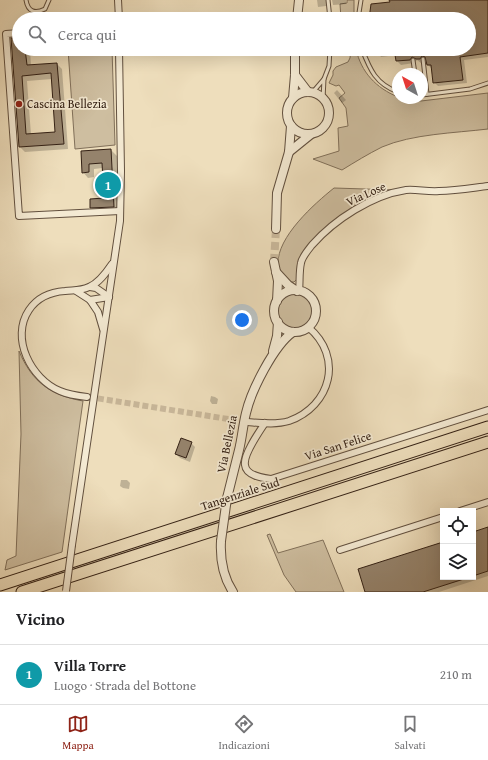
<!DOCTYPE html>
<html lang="it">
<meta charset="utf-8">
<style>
body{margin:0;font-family:"Gentium Book Plus",serif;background:#f6f6f6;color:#202124}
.controls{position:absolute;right:12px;bottom:12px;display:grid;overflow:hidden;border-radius:0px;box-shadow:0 4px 16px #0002}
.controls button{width:36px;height:36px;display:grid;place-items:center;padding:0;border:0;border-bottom:1px solid #e0e0e0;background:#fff;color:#202124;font:20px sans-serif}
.compass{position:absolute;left:392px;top:68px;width:36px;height:36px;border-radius:50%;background:#fff;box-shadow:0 4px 16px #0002;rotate:321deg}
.you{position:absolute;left:242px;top:320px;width:14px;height:14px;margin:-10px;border:3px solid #fff;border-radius:50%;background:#1a73e8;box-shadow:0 0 0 6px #1a73e833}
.badge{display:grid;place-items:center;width:26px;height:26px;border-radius:50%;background:#8f2418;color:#fff;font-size:13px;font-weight:700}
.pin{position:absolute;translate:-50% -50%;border:2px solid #fff;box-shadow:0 1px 4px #0006}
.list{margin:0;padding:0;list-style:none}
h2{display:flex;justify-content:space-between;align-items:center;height:52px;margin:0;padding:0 16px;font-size:17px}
h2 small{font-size:13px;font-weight:400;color:#757577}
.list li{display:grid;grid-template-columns:26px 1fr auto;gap:12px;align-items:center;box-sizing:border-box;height:60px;padding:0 16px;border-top:1px solid #e0e0e0}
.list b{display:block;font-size:15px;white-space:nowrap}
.list p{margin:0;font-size:13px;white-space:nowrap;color:#757577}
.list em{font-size:13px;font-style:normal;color:#757577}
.icon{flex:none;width:22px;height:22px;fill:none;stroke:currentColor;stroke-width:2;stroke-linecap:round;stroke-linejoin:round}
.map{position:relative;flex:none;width:488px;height:592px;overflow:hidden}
.search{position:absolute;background:#fff;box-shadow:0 4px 16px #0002;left:12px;right:12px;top:12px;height:44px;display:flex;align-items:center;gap:10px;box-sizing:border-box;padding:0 14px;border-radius:22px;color:#757577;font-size:15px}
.sheet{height:112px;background:#fff}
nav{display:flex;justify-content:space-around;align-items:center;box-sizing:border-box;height:56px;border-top:1px solid #e0e0e0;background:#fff;font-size:11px;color:#757577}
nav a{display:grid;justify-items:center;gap:2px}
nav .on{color:#8f2418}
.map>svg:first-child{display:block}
.green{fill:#cebea0;stroke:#81705a}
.shadow{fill:#0003;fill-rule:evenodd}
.building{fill:#95836c;stroke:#342115;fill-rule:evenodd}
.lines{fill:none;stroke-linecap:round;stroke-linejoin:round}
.minor-tunnel{stroke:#c9b89b;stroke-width:6;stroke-dasharray:6 3;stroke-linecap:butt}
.tertiary-tunnel{stroke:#c9b89b;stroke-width:8;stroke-dasharray:8 4;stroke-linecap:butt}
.service-casing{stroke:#62503f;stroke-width:5}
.minor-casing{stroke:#62503f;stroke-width:8}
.tertiary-casing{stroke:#62503f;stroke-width:10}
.motorway-casing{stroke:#342115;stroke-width:13}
.service{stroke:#f4ead3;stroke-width:3}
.minor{stroke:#f4ead3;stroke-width:6}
.tertiary{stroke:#f4ead3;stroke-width:8}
.motorway{stroke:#eedebc;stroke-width:11}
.minor-bridge-casing{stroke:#62503f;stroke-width:8;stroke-linecap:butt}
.tertiary-bridge-casing{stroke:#62503f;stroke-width:10;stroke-linecap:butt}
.minor-bridge{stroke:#f4ead3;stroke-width:6}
.tertiary-bridge{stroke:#f4ead3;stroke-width:8}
.poi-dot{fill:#8f2418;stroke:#f4ead3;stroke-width:1.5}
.labels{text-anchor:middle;stroke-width:3.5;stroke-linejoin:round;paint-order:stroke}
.poi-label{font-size:12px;fill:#342115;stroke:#f4ead3;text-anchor:start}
.street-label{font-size:12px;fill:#342115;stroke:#f4ead3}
</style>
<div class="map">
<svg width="488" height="592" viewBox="0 0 488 592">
<rect width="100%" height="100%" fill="#eedebc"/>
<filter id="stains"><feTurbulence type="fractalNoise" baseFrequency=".005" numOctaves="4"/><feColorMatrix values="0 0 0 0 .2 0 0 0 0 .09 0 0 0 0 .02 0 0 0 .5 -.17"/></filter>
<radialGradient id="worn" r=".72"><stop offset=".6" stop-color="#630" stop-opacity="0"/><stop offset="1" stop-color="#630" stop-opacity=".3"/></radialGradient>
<g class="green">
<polygon points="347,0 354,0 354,19 341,19 340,4 347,3"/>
<polygon points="68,49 112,49 115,145 75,149"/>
<path d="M351,49H356C361,72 376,88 398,97V98L421,101L488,93V129C455,133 412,134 382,147C368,154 355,162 342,170L313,159L339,151L338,128L348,126L346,108L339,98L345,93L339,85L336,86L329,83L333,75V71L336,67L348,62L350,58Z"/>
<path d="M334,188L397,190L360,204L301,257L298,263L297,279L294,282H291L281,276C280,272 278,268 278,264C277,237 314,204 334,188Z"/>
<circle cx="295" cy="311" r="21"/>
<path d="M19,351C32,382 50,395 83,401L62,552L5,570L7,560L16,556L21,434Z"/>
<polygon points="270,534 278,553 323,540 344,592 296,592 284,575 267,535"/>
</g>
<g class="shadow">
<polygon points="317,0 326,0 326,6 318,7"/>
<polygon points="332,0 346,0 346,4 333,5"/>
<polygon points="390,0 488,0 488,57 464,60 467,83 438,86 434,82 432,69 428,65 426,59 424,62 421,63 417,60 414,63 401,65 397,61 396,55 381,57 376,49 469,49 469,19 370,19 391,3"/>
<path d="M19,38V49H30L31,66L57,64L62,69L68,149L25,152L20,147L12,39ZM52,79L56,133L31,135L27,81Z"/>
<polygon points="337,90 346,100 342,103 334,93"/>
<polygon points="111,150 117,156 119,212 97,213 91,208 105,199 103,168 94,169 94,177 88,178 83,172 82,151"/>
<polygon points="211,396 215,397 218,399 217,404 212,404 210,401"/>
<polygon points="191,443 195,447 190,462 180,458 176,454"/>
<polygon points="121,480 127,480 130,483 129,489 123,488 120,486"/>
<polygon points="488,528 488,576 439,592 367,592 443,543 443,577 473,577 473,533"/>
</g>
<g class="building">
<polygon points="389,0 488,0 488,53 460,57 463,80 433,83 431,65 427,65 425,57 422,56 420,59 416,59 412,57 410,60 396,61 394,49 469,49 469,19 369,19 371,4 390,2"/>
<path d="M11,38H19V49H25L27,65L57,63L64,144L19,147ZM51,73L55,132L26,134L22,76Z"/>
<polygon points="111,149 114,207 90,208 90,199 104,198 102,163 89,164 89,172 82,173 81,151"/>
<polygon points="181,438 192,442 186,458 175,454"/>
<polygon points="488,527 488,571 473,576 473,532"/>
<polygon points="443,542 443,577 467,578 423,592 365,592 358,569"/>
</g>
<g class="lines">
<polyline class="minor-tunnel" points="89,397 247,422"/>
<polyline class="tertiary-tunnel" points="274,262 276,229"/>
<g class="service-casing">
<g id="service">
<path d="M26,0C28,12 35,14 45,9L49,0"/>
<polyline points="328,0 330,19"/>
<polyline points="358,19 361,0"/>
<path d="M362,49C370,70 376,84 398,92"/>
<polyline points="423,59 427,94"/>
<polyline points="413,60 415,74"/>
<polyline points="324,79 329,66 330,49"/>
<polyline points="312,93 324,79 323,99"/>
<polyline points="422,95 470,89 488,83"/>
</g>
</g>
<g class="minor-casing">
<g id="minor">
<polyline points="118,0 119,19"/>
<polyline points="19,33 6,34 19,216 120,211"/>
<polyline points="90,287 96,288 109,297"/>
<polyline points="76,291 90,300 98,312 103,329"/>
<path d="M299,291C300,282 299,272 301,263C302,257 308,250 312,245C334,220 372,195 406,190C416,189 428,192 439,191C456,191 472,188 488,186"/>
<polyline points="90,300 109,297"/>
<path d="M87,397C78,396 69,395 60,391C31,379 10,338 29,310C37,298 50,292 65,291C74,290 80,291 89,287C99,283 106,273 112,264"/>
<path d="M248,422C261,423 276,425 289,421C331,406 344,357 308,327"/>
<path d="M265,423C259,432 243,455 245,465C246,476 263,478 271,479L488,410"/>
<polyline points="460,511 488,502"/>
<polyline points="72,545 120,221 121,171 119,49"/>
<polyline points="340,550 443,517"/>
</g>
</g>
<g class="tertiary-casing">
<g id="tertiary">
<polyline points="297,19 299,0"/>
<polyline points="295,75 308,92"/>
<circle cx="308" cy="113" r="21"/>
<polyline points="293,98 295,75 295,49"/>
<polyline points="289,152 310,135"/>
<polyline points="276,229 277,193 289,152 291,126"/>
<polyline points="274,262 278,281 277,301"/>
<polyline points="276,272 288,285 297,291"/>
<circle cx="295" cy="311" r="21"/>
<polyline points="273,351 277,336 278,322"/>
<path d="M227,498C231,482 235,466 239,450C242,438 243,425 246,413C251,391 274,345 293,332"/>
<path d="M221,541C220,559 223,577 233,592"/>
</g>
</g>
<g class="motorway-casing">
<g id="motorway">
<polyline points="0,585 488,427"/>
<polyline points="22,592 488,442"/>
</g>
</g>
<use href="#service" class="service"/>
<use href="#minor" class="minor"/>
<use href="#tertiary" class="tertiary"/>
<use href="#motorway" class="motorway"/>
<g class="minor-bridge-casing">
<polyline id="minor-bridge" points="66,591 72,545"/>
</g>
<g class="tertiary-bridge-casing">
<polyline id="tertiary-bridge" points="221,541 227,498"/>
</g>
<use href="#minor-bridge" class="minor-bridge"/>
<use href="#tertiary-bridge" class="tertiary-bridge"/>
</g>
<circle class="poi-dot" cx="19" cy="104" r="4"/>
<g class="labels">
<g class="poi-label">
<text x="27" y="108">Cascina Bellezia</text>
</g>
<g class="street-label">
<text transform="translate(366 194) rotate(-24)" y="4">Via Lose</text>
<text transform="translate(227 444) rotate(-78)" y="4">Via Bellezia</text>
<text transform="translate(338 446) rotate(-18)" y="4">Via San Felice</text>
<text transform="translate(240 494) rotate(-18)" y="4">Tangenziale Sud</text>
</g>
</g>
<rect width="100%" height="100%" filter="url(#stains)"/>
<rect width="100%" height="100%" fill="url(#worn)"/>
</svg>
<div class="controls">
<button><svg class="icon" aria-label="locate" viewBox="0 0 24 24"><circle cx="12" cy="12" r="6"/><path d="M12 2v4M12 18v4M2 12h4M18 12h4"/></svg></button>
<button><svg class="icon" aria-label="layers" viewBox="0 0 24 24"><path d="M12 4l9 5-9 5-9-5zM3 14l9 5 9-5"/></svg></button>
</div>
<svg class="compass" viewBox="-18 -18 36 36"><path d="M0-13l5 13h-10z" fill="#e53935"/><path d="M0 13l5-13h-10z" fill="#757577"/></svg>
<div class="you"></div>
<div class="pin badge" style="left:108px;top:185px;background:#0f9aa8">1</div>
<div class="search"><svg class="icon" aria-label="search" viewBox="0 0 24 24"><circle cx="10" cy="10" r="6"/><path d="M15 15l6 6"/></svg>Cerca qui</div>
</div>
<section class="sheet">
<h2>Vicino<small></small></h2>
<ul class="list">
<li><span class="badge" style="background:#0f9aa8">1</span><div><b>Villa Torre</b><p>Luogo · Strada del Bottone</p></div><em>210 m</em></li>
</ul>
</section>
<nav>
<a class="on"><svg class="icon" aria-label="map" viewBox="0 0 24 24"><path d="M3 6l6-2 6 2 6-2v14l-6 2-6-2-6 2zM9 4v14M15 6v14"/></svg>Mappa</a>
<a><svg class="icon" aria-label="directions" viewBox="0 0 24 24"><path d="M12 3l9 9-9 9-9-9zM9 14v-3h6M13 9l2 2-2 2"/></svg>Indicazioni</a>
<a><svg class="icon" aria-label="saved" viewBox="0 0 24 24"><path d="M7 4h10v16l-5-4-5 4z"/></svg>Salvati</a>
</nav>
